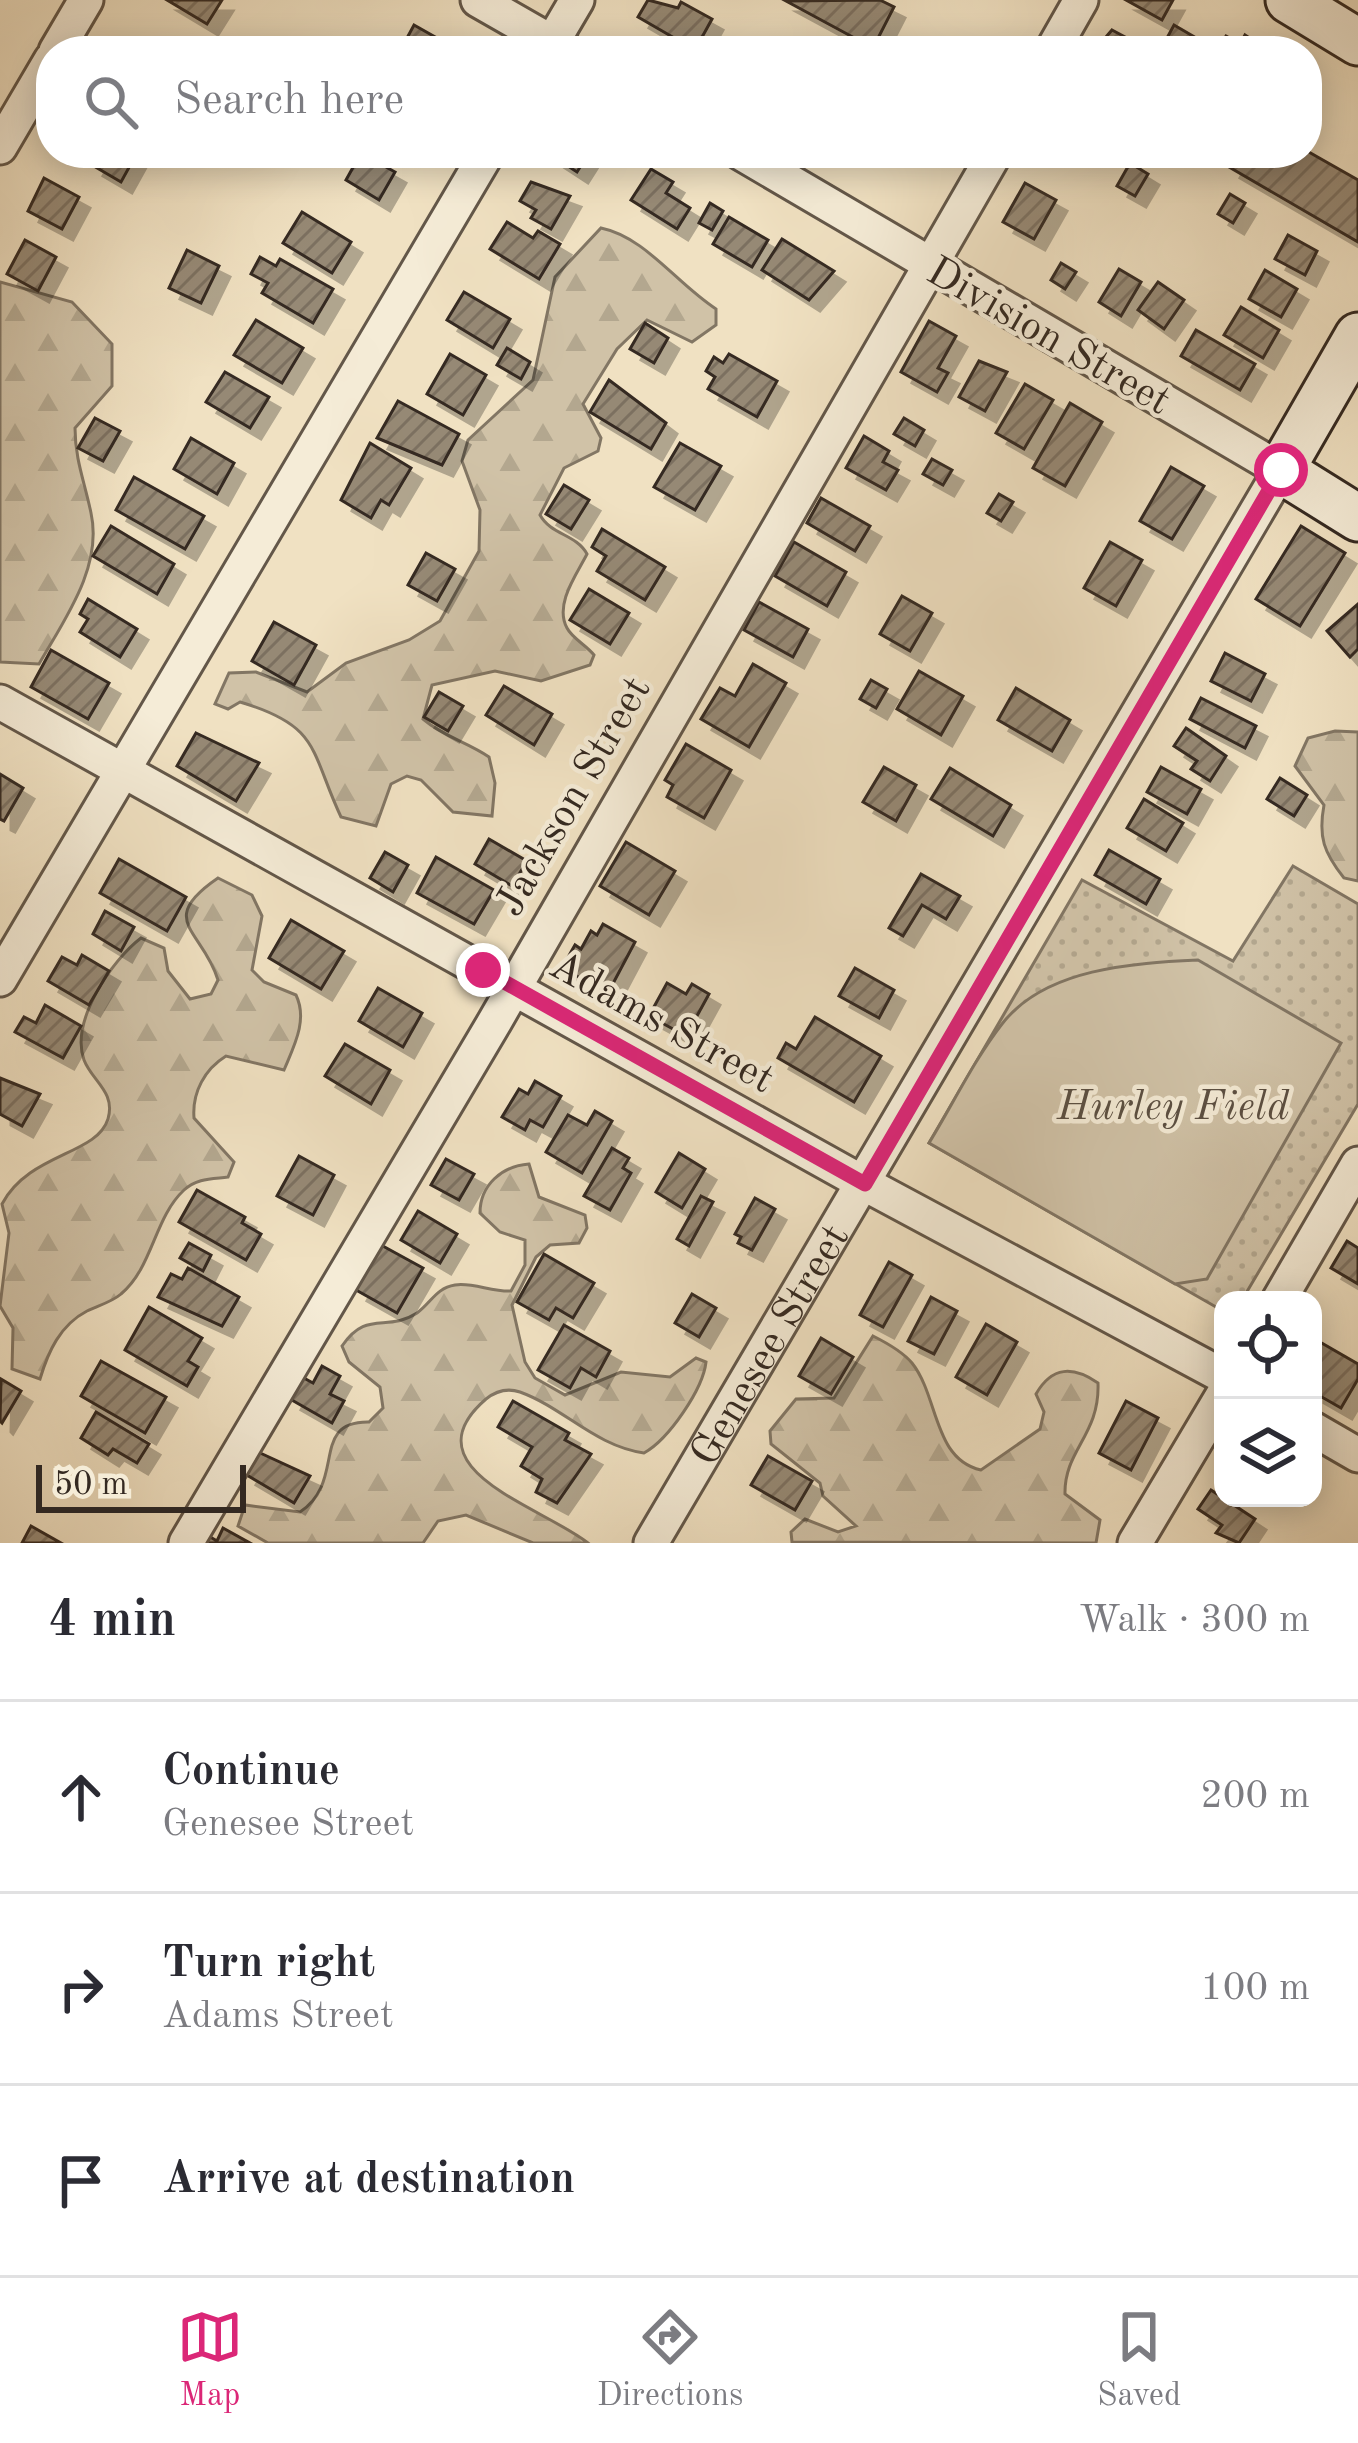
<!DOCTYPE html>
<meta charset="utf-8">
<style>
body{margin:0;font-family:"Old Standard TT",serif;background:#f2f2f3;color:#2b2b33}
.controls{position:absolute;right:36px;bottom:36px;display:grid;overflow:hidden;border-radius:24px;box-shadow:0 6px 30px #0003}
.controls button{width:108px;height:108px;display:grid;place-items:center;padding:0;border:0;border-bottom:3px solid #e1e1e2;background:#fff;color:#2b2b33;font:60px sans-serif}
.scale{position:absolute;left:36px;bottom:30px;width:210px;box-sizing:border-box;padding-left:12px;border:6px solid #342921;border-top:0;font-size:33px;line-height:42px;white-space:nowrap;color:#342921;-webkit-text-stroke:9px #f5ecd7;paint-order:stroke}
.stop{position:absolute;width:36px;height:36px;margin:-27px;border:9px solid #db2777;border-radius:50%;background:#fff}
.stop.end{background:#db2777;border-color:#fff;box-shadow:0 3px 12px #0008}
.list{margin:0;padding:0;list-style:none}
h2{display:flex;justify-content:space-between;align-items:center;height:156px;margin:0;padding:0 48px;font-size:51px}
h2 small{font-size:39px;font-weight:400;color:#7c7c81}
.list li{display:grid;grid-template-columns:78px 1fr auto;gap:36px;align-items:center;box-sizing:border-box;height:192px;padding:0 48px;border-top:3px solid #e1e1e2}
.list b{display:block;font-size:45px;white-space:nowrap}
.list p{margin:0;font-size:39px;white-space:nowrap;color:#7c7c81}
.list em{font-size:39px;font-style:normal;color:#7c7c81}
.icon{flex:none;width:66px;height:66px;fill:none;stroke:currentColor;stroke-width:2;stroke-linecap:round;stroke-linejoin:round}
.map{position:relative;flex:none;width:1358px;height:1543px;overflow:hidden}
.search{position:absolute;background:#fff;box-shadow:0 6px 30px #0003;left:36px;right:36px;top:36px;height:132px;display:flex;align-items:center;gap:30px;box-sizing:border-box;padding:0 42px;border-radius:48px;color:#7c7c81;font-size:45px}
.sheet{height:732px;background:#fff}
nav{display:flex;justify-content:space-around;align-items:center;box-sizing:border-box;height:168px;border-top:3px solid #e1e1e2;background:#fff;font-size:33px;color:#7c7c81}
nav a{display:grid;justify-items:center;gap:6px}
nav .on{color:#db2777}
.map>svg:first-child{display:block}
.grass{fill:url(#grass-dots);stroke:#827664;stroke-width:3}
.forest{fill:url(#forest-firs);stroke:#827664;stroke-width:3}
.garden{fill:#d0c2a7;stroke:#827664;stroke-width:3}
.building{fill:url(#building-hatch);stroke:#342921;stroke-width:3;filter:url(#shadow)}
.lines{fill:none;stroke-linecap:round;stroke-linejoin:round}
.street-casing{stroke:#635749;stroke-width:39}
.secondary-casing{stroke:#342921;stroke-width:51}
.street{stroke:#f5ecd7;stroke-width:33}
.secondary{stroke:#f5ecd7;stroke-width:45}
.route{stroke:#db2777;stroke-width:15}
.labels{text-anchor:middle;stroke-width:9;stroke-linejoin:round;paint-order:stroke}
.street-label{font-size:42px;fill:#342921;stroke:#f5ecd7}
.park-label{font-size:42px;font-style:italic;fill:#5b4f42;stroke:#f5ecd7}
</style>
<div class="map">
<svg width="1358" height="1543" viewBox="0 0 1358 1543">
<defs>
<pattern id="grass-dots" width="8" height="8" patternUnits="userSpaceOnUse" patternTransform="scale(3)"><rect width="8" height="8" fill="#d0c2a7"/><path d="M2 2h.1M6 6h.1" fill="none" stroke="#b3a78f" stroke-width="1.8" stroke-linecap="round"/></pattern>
<pattern id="forest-firs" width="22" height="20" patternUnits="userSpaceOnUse" patternTransform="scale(3)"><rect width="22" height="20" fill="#d0c2a7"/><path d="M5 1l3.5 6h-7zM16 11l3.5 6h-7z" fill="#b3a78f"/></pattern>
<pattern id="building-hatch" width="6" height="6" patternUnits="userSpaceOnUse" patternTransform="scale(3)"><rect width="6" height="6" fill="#968975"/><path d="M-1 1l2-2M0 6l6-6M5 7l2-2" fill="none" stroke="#7b7060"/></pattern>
<filter id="shadow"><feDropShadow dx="11" dy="11" stdDeviation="0" flood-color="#0004"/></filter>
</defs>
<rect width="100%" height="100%" fill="#f0e1c2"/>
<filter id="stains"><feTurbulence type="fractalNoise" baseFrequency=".00167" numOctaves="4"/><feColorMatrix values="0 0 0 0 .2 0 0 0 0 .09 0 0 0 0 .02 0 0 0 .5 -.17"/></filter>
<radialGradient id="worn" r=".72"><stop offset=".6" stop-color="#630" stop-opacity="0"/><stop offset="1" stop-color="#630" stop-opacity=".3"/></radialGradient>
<polygon class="grass" points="1293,866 1358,904 1358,1104 1242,1300 1223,1300 1223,1311 929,1143 1082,880 1233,961"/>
<g class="forest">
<path d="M601,228C645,237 676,283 716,309V325L692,342L647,320L617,349L583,404L601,438L598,451L564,468L540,515C551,535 576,534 587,554C577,574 554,604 567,628C572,638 586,645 594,655L590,665L541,681L495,671L432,685L423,719C444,737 467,742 489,757L495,783L492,816L453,812L421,780L407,776L391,784L376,826L341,817C310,751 321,726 240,702L228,709L215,704L229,673L256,672L307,692L346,663L409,640L440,621L479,551L480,510L462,461L468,440L533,380L555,277Z"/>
<path d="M0,282L72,302L112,344V386L75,428C75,460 85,483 91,513C103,567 64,620 39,664L0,662Z"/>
<path d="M1335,731L1358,732V881L1344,878C1324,853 1318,837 1324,805L1295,766L1308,738Z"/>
<path d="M218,878L252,895L262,916L252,970L264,982L296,995C308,1020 294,1046 284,1070L226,1056C205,1069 192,1092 194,1118L234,1162L228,1177C212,1179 197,1178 184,1190C154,1218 153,1267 121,1294C112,1302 97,1306 87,1311C60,1325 48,1352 40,1379L12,1369L13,1328L0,1306L9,1233L2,1204C29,1153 97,1155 108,1119C116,1092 92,1081 84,1060C70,1021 112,960 141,938L164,948L168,971L190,999L211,994L218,980C203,930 155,921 218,878Z"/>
<path d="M529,1164L539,1197L585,1215L587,1228L579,1243L550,1245L536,1257L512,1305L525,1362L535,1378L565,1395L621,1372L670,1377L696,1358L706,1362C703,1389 669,1439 644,1453C595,1446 564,1408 520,1392C508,1388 496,1391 486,1399C405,1469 543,1507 588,1543H533L466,1515L438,1521L423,1543H268L238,1526L245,1505L300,1512C347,1481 309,1421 369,1422L383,1408L380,1387L349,1362L342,1346C367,1309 386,1333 417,1313C431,1303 436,1288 455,1285C472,1282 492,1292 511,1291L525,1265V1240L500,1232L480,1213C480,1185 502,1166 529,1164Z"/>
<path d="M873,1336C887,1343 902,1351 912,1363C939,1397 933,1459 981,1470L1040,1429L1044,1412L1036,1394C1052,1366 1073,1366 1098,1383C1100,1435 1064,1450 1065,1494L1100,1520L1096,1543L792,1542L791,1532L805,1519L838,1532L856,1526L823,1496L820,1483L771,1444L770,1431L796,1399L834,1398Z"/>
</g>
<path class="garden" d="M1198,960L1341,1043L1207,1279L1175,1284L929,1143C953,1104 974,1060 1002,1024C1045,968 1134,963 1198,960Z"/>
<g class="building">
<polygon points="167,0 222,0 207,24"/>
<polygon points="648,0 678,8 681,2 712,19 695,50 638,17"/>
<polygon points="880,0 894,7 873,48 786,1"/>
<polygon points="1126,0 1173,0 1162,20"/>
<polygon points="414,25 460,51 400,51"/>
<polygon points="1174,25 1198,39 1191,51 1160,51"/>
<polygon points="1112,30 1142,46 1139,51 1094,51"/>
<polygon points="1245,35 1269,51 1217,51 1226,36 1240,44"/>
<polygon points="1307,151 1358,180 1358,242 1229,167 1237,153"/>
<polygon points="99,153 137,153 121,182 92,165"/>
<polygon points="361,153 395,172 379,200 346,180"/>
<polygon points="548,153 589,153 577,172"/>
<polygon points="1130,163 1148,174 1135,196 1117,186"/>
<polygon points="651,169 673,182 666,193 690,208 677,229 631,200"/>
<polygon points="44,178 79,197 62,229 28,211"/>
<polygon points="531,182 570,196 551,229 531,218 536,210 520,201"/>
<polygon points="1025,183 1056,200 1034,239 1003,222"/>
<polygon points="1230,194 1245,203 1233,223 1218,214"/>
<polygon points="710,203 723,211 712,230 699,223"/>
<polygon points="302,212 351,242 332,273 283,243"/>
<polygon points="729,217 768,240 752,267 713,244"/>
<polygon points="507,222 533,238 538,231 560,244 539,279 490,249"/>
<polygon points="1288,235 1317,251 1305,275 1275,259"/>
<polygon points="782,239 834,271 809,300 762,270"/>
<polygon points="25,240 56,257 38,291 7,274"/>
<polygon points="187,250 219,266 201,303 169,288"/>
<polygon points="260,257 276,266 280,259 333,289 313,323 262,293 268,283 251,274"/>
<polygon points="1061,263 1076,272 1065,289 1051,280"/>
<polygon points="1119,269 1141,282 1121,316 1099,302"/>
<polygon points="1265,270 1297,289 1281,317 1249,299"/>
<polygon points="1158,282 1184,300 1164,329 1138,310"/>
<polygon points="464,292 510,319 493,348 447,320"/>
<polygon points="1241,307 1279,330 1263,358 1224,335"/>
<polygon points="256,320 303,348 282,383 234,355"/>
<polygon points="929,321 956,336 938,368 948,373 937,392 901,372"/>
<polygon points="645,323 668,338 654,363 630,349"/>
<polygon points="1196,330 1255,364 1240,390 1181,356"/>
<polygon points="507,348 530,362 521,379 497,365"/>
<polygon points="450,354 486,375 463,415 427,394"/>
<polygon points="729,354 777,381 757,417 708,389 715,377 706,371 714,357 723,363"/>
<polygon points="979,361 1007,372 985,411 959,397"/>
<polygon points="225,372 269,397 250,428 206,402"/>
<polygon points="609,380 666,423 651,449 590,412"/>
<polygon points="1025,384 1053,400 1024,449 996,433"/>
<polygon points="398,401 459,434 442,465 377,438"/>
<polygon points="1070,403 1102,422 1065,486 1033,468"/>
<polygon points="95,418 120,431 103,461 78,448"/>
<polygon points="904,418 924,430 915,446 894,434"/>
<polygon points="864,436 889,451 883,462 898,470 886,490 846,468"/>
<polygon points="191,438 234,463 217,494 174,469"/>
<polygon points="370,443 411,468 389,505 381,500 371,518 341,500"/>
<polygon points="680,443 721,466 695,510 654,487"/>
<polygon points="932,459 952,470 943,485 923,474"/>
<polygon points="1171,467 1204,486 1172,539 1140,521"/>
<polygon points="134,477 204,516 185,549 116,510"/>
<polygon points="564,485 589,500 571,529 546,514"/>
<polygon points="999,494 1013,502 1001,521 987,513"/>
<polygon points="821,498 870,526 855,551 807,523"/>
<polygon points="111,526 174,564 157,594 93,556"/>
<polygon points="1301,526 1345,553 1300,626 1256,599"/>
<polygon points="602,529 665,567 645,600 597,571 606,556 592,547"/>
<polygon points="794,542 846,572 827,606 775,576"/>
<polygon points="1110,542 1142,560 1116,606 1084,588"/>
<polygon points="426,553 455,569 437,601 408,585"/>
<polygon points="589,589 629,613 610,644 570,620"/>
<polygon points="902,596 932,613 910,651 880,634"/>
<polygon points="88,599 137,629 120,657 80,632 88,619 80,614"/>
<polygon points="759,602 808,629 793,657 744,630"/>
<polygon points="1358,604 1358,649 1350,657 1327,631"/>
<polygon points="274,622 316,645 294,685 252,661"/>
<polygon points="51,650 109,683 88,719 31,687"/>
<polygon points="1225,653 1265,674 1251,701 1211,681"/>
<polygon points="753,664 786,683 749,747 701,719 720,688 735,696"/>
<polygon points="919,671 963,696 941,735 897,709"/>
<polygon points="871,680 887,689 876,708 860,699"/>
<polygon points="504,686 552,714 534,745 486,715"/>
<polygon points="1016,688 1070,720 1052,751 998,720"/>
<polygon points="439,692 463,706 448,731 424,717"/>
<polygon points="1201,698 1256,726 1245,748 1190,719"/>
<polygon points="1186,728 1226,756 1210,781 1191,769 1197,761 1174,746"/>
<polygon points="196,733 259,763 236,801 177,766"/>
<polygon points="686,744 731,770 704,818 667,797 673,785 665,780"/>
<polygon points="884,767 916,785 896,821 863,802"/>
<polygon points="1161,767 1201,789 1187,814 1147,792"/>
<polygon points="950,768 1011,805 993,836 931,799"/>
<polygon points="0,774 23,788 4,821 0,819"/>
<polygon points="1280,778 1307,795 1294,816 1267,799"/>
<polygon points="1144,799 1183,823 1166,851 1127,828"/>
<polygon points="489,839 527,861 512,886 475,864"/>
<polygon points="626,842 675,871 649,915 600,886"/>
<polygon points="1109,850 1160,879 1146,904 1095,875"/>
<polygon points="385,852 408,865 393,892 370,878"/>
<polygon points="436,857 494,890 474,924 417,893"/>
<polygon points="119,859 186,897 167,931 100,893"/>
<polygon points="921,874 960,896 946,919 922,905 903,936 889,928"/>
<polygon points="105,911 134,927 121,951 93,934"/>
<polygon points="291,920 344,951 321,989 269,958"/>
<polygon points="603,924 635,942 608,993 562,968 575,945 581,949 591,931 597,935"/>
<polygon points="82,955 109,971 89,1005 48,981 62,957 77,965"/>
<polygon points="855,968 894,990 879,1018 839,996"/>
<polygon points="667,983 686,994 692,984 709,994 686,1036 649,1016"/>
<polygon points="378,988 422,1013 403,1047 359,1021"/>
<polygon points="45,1005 81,1026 63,1058 15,1032 24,1017 36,1023"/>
<polygon points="815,1017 881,1056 854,1102 778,1058 786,1043 796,1049"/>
<polygon points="345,1044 390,1070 371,1104 325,1076"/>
<polygon points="0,1078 40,1094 22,1126 0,1114"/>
<polygon points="535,1081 561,1096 543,1127 530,1120 525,1130 502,1117 519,1089 528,1094"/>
<polygon points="595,1111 612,1121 582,1173 546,1152 568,1115 587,1125"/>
<polygon points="612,1148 629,1158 623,1168 631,1173 610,1210 584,1196"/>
<polygon points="679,1153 705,1169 682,1208 656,1192"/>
<polygon points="299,1156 334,1175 313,1215 277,1196"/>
<polygon points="446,1159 474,1174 459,1200 431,1185"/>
<polygon points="197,1190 245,1217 242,1223 261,1234 246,1260 179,1222"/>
<polygon points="701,1196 713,1202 689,1246 677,1239"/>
<polygon points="755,1198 775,1209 752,1250 738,1243 741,1237 735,1234"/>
<polygon points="418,1211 457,1234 440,1263 401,1240"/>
<polygon points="1347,1241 1358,1248 1358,1284 1331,1268"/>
<polygon points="189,1243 211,1255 203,1271 180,1258"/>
<polygon points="381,1245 423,1268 397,1313 356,1290"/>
<polygon points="544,1254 594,1283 573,1318 556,1308 549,1320 517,1302"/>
<polygon points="889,1262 912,1275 883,1327 860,1315"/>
<polygon points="188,1268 239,1297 222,1326 158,1297 171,1274 182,1279"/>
<polygon points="692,1294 716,1308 699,1337 675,1323"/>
<polygon points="931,1297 957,1311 934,1354 908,1341"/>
<polygon points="149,1307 202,1338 188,1361 198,1367 187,1386 125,1350"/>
<polygon points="986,1324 1017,1342 987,1395 956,1377"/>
<polygon points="564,1325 610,1351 596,1377 581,1368 570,1388 538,1370"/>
<polygon points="821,1338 853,1357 831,1394 799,1376"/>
<polygon points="1313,1338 1358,1364 1358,1379 1341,1408 1313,1392"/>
<polygon points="101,1361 166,1397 145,1433 81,1396"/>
<polygon points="322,1366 340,1376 330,1394 344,1401 332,1423 290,1399 302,1377 313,1383"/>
<polygon points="1,1379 21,1391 2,1423 0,1421"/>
<polygon points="513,1401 569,1433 565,1440 591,1454 557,1503 536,1492 542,1479 521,1466 532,1447 498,1427"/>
<polygon points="1126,1401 1158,1418 1131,1470 1099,1453"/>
<polygon points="96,1412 149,1444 137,1463 113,1449 108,1455 81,1438"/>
<polygon points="258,1452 310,1476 294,1503 245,1474"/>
<polygon points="768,1456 812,1481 795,1510 751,1485"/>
<polygon points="1211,1490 1255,1519 1239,1543 1216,1533 1222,1525 1198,1509"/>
<polygon points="31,1526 61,1543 22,1543"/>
<polygon points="223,1528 250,1543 203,1543 207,1535 217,1541"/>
</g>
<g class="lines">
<g class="street-casing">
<g id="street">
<polyline points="478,0 567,51"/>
<polyline points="56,51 86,0"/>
<polyline points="547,51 577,0"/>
<polyline points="1052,51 1081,0"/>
<polyline points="0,147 51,60"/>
<polyline points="0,702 865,1184 1223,1376"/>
<polyline points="0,979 487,153"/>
<polyline points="1279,1300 1358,1164"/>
<polyline points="1313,1429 1358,1455"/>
<polyline points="186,1543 495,1021 995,153"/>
<path id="s1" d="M651,1543L1281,470L741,153"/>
<polyline points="1135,1543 1223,1395"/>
</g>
</g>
<g class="secondary-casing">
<g id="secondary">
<polyline points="1289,0 1358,42"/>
<polyline points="1358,336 1281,470 1358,518"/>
</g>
</g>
<use href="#street" class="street"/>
<use href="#secondary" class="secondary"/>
</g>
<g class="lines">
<polyline class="route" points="483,970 865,1184 1281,470"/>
</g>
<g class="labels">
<g class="street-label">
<text transform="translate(1050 334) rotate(30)" y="15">Division Street</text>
<text transform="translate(571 795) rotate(-60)" y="15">Jackson Street</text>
<text transform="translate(663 1020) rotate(29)" y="15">Adams Street</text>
<text dy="15" stroke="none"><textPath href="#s1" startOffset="231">Genesee Street</textPath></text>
</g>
<g class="park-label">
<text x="1173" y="1119">Hurley Field</text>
</g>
</g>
<rect width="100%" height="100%" filter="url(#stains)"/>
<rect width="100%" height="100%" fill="url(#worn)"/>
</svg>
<div class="controls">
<button><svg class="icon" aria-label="locate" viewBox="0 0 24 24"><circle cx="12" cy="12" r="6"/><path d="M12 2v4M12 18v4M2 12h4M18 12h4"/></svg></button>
<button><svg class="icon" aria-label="layers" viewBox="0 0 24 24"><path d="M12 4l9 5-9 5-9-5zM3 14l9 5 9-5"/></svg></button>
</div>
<div class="scale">50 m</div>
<div class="stop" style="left:1281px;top:470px"></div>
<div class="stop end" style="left:483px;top:970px"></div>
<div class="search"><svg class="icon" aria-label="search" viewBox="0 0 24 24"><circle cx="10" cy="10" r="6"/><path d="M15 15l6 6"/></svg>Search here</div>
</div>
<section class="sheet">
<h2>4 min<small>Walk · 300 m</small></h2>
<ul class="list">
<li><svg class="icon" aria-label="ahead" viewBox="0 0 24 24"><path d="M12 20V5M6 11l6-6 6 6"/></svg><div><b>Continue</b><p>Genesee Street</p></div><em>200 m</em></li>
<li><svg class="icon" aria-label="right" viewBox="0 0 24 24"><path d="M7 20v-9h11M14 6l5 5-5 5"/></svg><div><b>Turn right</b><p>Adams Street</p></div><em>100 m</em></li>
<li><svg class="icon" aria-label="arrive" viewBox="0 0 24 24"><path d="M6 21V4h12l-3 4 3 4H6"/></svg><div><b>Arrive at destination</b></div></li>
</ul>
</section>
<nav>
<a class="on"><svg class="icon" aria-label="map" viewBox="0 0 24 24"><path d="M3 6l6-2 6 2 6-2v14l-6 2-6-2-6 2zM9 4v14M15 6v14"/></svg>Map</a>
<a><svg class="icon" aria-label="directions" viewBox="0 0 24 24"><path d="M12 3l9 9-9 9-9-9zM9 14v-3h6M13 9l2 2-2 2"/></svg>Directions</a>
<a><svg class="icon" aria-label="saved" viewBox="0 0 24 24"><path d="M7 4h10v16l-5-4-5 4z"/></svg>Saved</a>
</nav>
